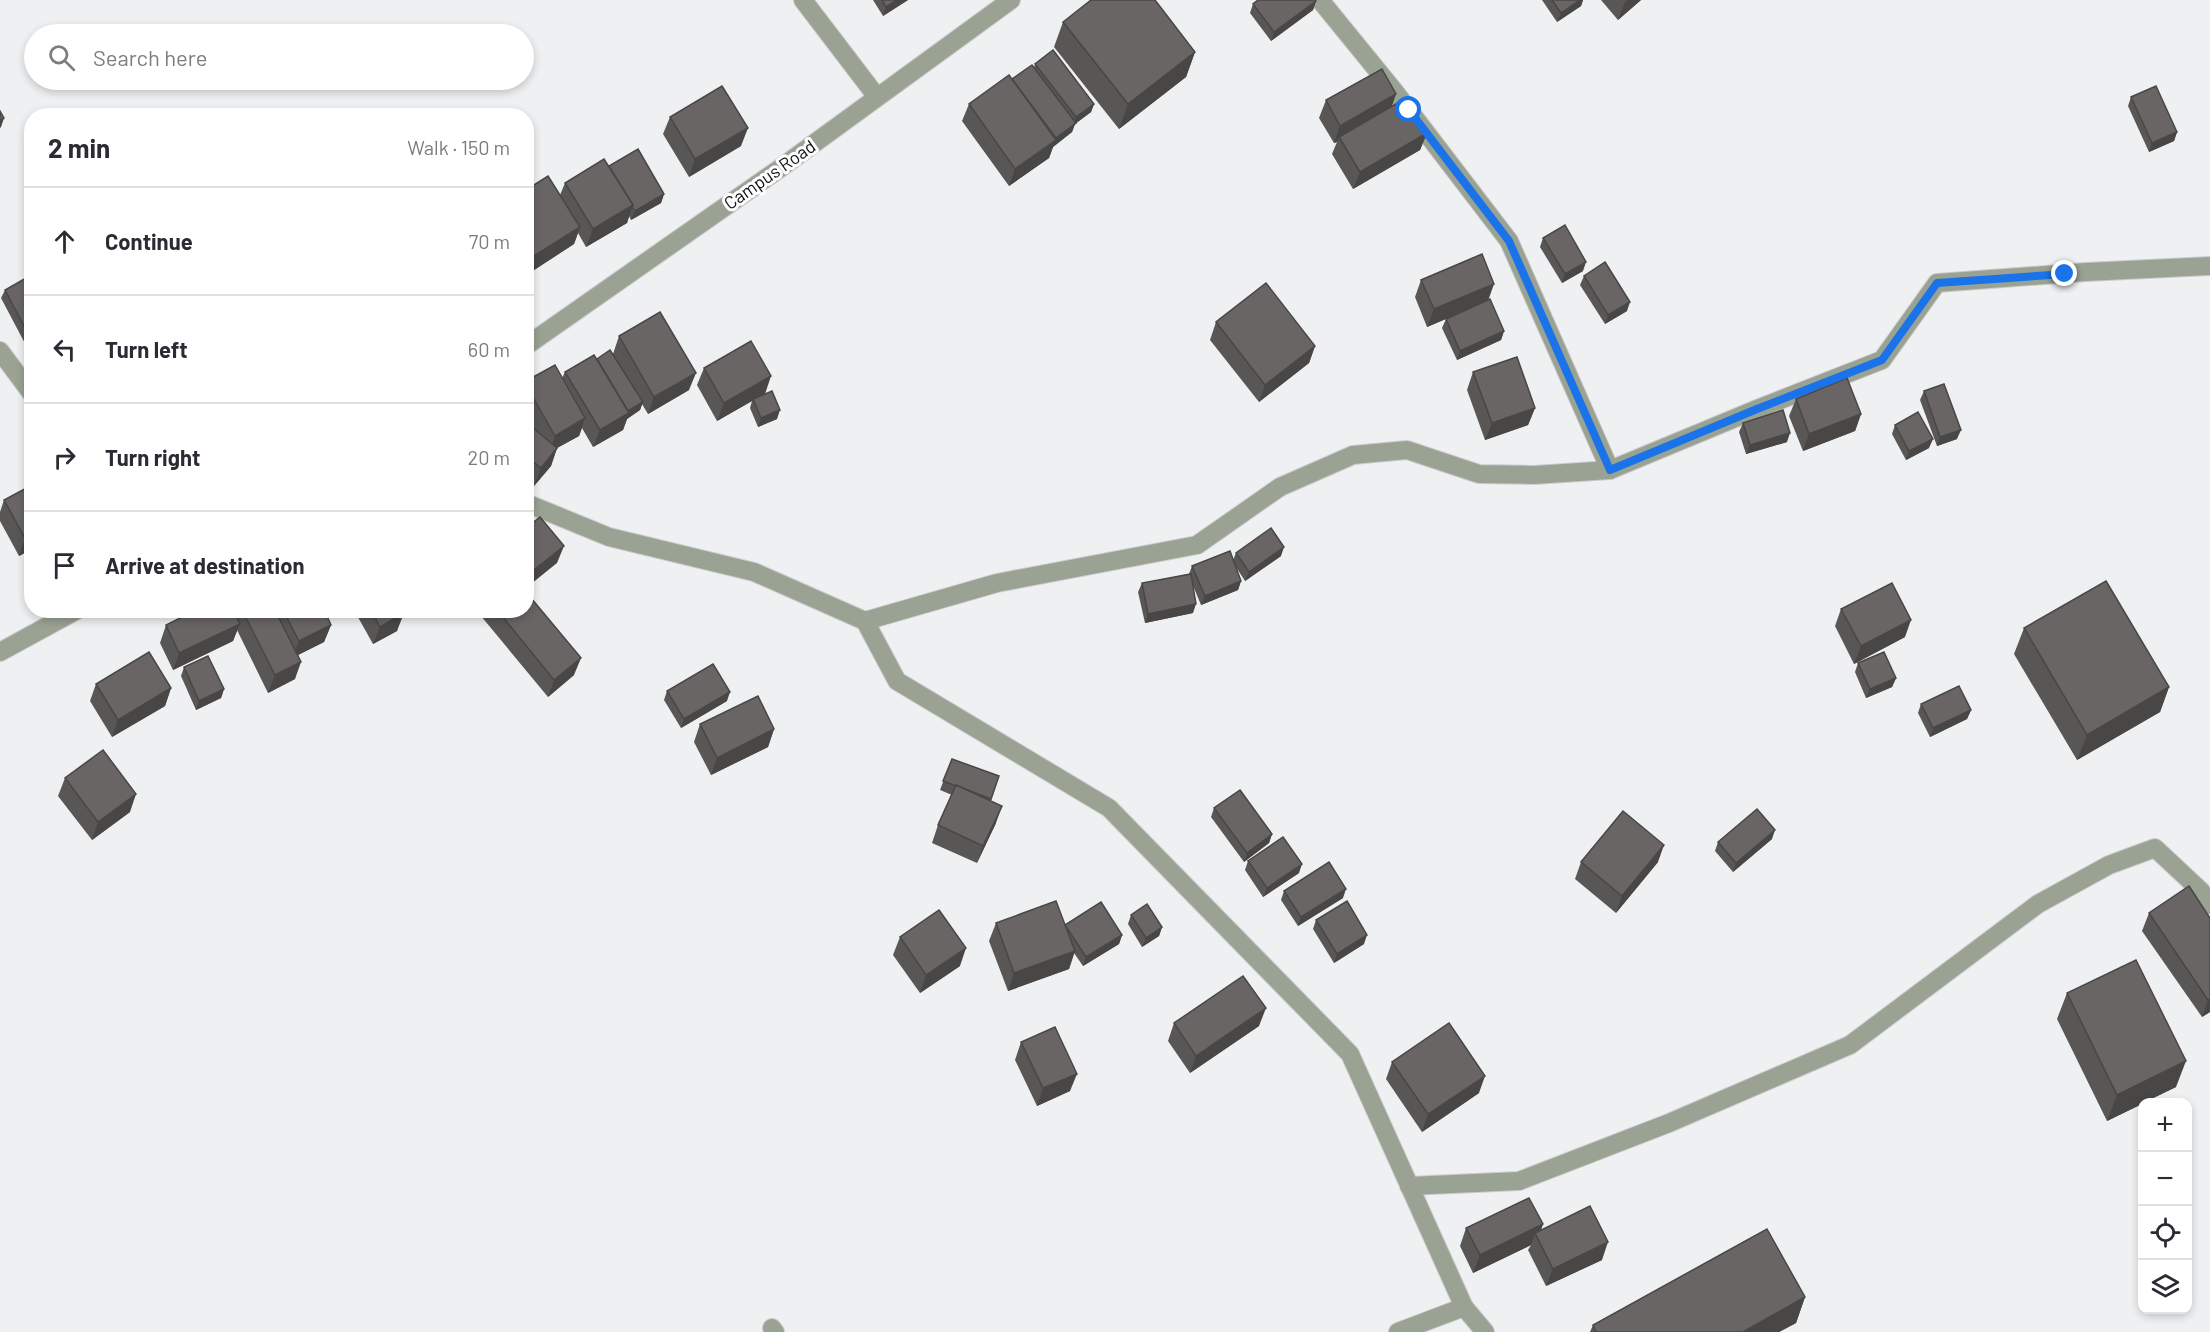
<!DOCTYPE html>
<meta charset="utf-8">
<style>
body{margin:0;font-family:Barlow,sans-serif;background:#f7f7f7;color:#2b2b33}
.controls{position:absolute;right:18px;bottom:18px;display:grid;overflow:hidden;border-radius:12px;box-shadow:0 3px 9px #0003}
.controls button{width:54px;height:54px;display:grid;place-items:center;padding:0;border:0;border-bottom:2px solid #e1e1e2;background:#fff;color:#2b2b33;font:30px sans-serif}
.stop{position:absolute;width:18px;height:18px;margin:-14px;border:4px solid #1a73e8;border-radius:50%;background:#fff}
.stop.end{background:#1a73e8;border-color:#fff;box-shadow:0 2px 6px #0008}
.list{margin:0;padding:0;list-style:none}
h2{display:flex;justify-content:space-between;align-items:center;height:78px;margin:0;padding:0 24px;font-size:26px}
h2 small{font-size:20px;font-weight:400;color:#7c7c81}
.list li{display:grid;grid-template-columns:39px 1fr auto;gap:18px;align-items:center;box-sizing:border-box;height:108px;padding:0 24px;border-top:2px solid #e1e1e2}
.list b{display:block;font-size:22px;white-space:nowrap}
.list em{font-size:20px;font-style:normal;color:#7c7c81}
.icon{flex:none;width:33px;height:33px;fill:none;stroke:currentColor;stroke-width:2;stroke-linecap:round;stroke-linejoin:round}
.map{position:relative;flex:none;width:2210px;height:1332px;overflow:hidden}
.search{position:absolute;background:#fff;box-shadow:0 3px 9px #0003;left:24px;top:24px;width:510px;height:66px;display:flex;align-items:center;gap:15px;box-sizing:border-box;padding:0 21px;border-radius:33px;color:#7c7c81;font-size:22px}
.panel{position:absolute;background:#fff;box-shadow:0 3px 9px #0003;left:24px;top:108px;width:510px;height:510px;border-radius:24px}
.map>svg:first-child{display:block}
.lines{fill:none;stroke-linecap:round;stroke-linejoin:round}
.minor-casing{stroke:#cbccce;stroke-width:20}
.minor{stroke:#9aa293;stroke-width:18}
.wall{fill:#595756}
.shaded-wall{fill:#494746}
.building{fill:#686564;stroke:#494746;stroke-width:1.5}
.route{stroke:#1a73e8;stroke-width:8}
.labels{text-anchor:middle;stroke-width:6;stroke-linejoin:round;paint-order:stroke}
.street-label{font-size:18px;fill:#0f0f10;stroke:#fdfdff}
</style>
<div class="map">
<svg width="2210" height="1332" viewBox="0 0 2210 1332">
<rect width="100%" height="100%" fill="#eff0f2"/>
<g class="lines">
<g class="minor-casing">
<g id="minor">
<polyline points="803,0 877,97"/>
<polyline points="1320,0 1395,92 1509,241 1610,470"/>
<polyline points="526,346 779,169 1011,0"/>
<polyline points="0,351 32,394"/>
<polyline points="526,503 609,537 754,572 865,621 897,681 1109,808 1350,1054 1464,1307 1485,1332"/>
<polyline points="865,621 997,583 1197,545 1280,487 1353,455 1407,450 1479,474 1534,475 1610,470 1757,409 1882,360 1937,283 2086,272 2210,266"/>
<polyline points="0,652 77,610"/>
<polyline points="1409,1186 1519,1181 1669,1123 1850,1045 2038,904 2109,865 2155,848 2201,891 2210,905"/>
<polyline points="772,1328 775,1332"/>
<polyline points="1398,1332 1464,1307"/>
</g>
</g>
<use href="#minor" class="minor"/>
</g>
<g class="wall">
<polygon points="873,0 908,0 883,16"/>
<polygon points="1542,0 1583,0 1581,6 1557,22"/>
<polygon points="1601,0 1641,0 1618,20"/>
<polygon points="1316,1 1313,10 1271,41 1250,13 1253,4"/>
<polygon points="1063,22 1195,52 1186,77 1119,129 1054,47"/>
<polygon points="1035,64 1094,104 1091,112 1075,124 1072,132 1053,147 1049,158 1009,186 962,121 969,104 1034,68"/>
<polygon points="2131,97 2177,132 2174,141 2149,152 2128,106"/>
<polygon points="1326,100 1392,106 1427,133 1420,150 1353,189 1332,154 1337,142 1334,143 1319,118"/>
<polygon points="670,117 741,146 689,177 663,134"/>
<polygon points="609,166 664,194 661,203 631,220 629,216 627,223 586,247 578,233 574,244 528,274 526,272 526,190 560,195 565,183"/>
<polygon points="1543,238 1583,271 1562,283 1540,247"/>
<polygon points="1584,276 1627,311 1605,324 1580,285"/>
<polygon points="1421,280 1488,300 1504,331 1501,340 1457,360 1442,328 1446,319 1453,316 1427,327 1415,297"/>
<polygon points="32,288 32,352 30,353 1,298 5,290"/>
<polygon points="1216,322 1315,346 1309,363 1259,402 1210,340"/>
<polygon points="619,336 689,390 648,414 642,404 640,410 627,419 623,430 593,447 582,428 579,436 557,448 551,466 534,486 526,479 526,422 535,430 526,414 526,381 562,378 565,372 613,354"/>
<polygon points="704,368 765,394 777,419 758,427 750,408 752,401 717,421 697,385"/>
<polygon points="1473,372 1535,408 1528,425 1485,440 1467,390"/>
<polygon points="1924,391 1957,439 1937,446 1920,400"/>
<polygon points="1796,399 1861,414 1855,431 1803,451 1789,416"/>
<polygon points="1743,423 1787,442 1746,454 1739,432"/>
<polygon points="1895,425 1929,448 1906,460 1892,434"/>
<polygon points="32,485 32,549 19,556 0,521 0,512 4,500"/>
<polygon points="32,553 32,575 25,564 29,555"/>
<polygon points="1236,553 1281,556 1245,581 1236,567 1241,581 1238,590 1201,605 1192,583 1193,613 1145,623 1138,592 1142,583 1189,574 1192,566 1233,560"/>
<polygon points="1841,609 1905,637 1854,664 1835,626"/>
<polygon points="196,610 324,610 331,625 324,642 298,655 295,679 268,693 237,630 233,641 173,670 160,643 166,625"/>
<polygon points="354,610 402,610 397,631 373,644"/>
<polygon points="476,610 526,610 574,675 548,697"/>
<polygon points="2024,628 2169,687 2160,712 2077,760 2014,654"/>
<polygon points="1858,663 1896,678 1892,687 1866,698 1855,672"/>
<polygon points="184,667 224,689 221,698 196,710 181,676"/>
<polygon points="96,684 171,688 165,706 112,737 90,701"/>
<polygon points="667,691 727,701 681,728 664,700"/>
<polygon points="1921,704 1971,710 1967,719 1930,737 1918,713"/>
<polygon points="700,724 774,729 768,747 711,775 694,742"/>
<polygon points="952,759 999,776 991,801 996,823 977,863 932,843 938,825 952,795 940,790"/>
<polygon points="65,778 130,812 92,840 58,796"/>
<polygon points="1214,808 1272,834 1269,843 1244,862 1211,817"/>
<polygon points="1772,839 1733,872 1715,851 1718,842"/>
<polygon points="1248,861 1299,873 1263,897 1245,870"/>
<polygon points="1581,862 1658,862 1616,913 1575,879"/>
<polygon points="1284,891 1343,898 1298,926 1281,900"/>
<polygon points="2149,913 2210,918 2210,1012 2202,1017 2142,931"/>
<polygon points="1131,915 1162,927 1159,936 1142,947 1128,924"/>
<polygon points="1316,920 1364,944 1334,963 1313,929"/>
<polygon points="996,923 1065,925 1122,935 1119,944 1083,966 1074,953 1069,969 1008,991 989,941"/>
<polygon points="900,937 960,966 920,993 893,955"/>
<polygon points="2067,993 2176,1087 2145,1102 2142,1102 2142,1104 2107,1121 2057,1019"/>
<polygon points="1174,1023 1259,1026 1190,1073 1168,1041"/>
<polygon points="1021,1042 1070,1091 1037,1106 1015,1060"/>
<polygon points="1392,1062 1479,1093 1422,1132 1386,1079"/>
<polygon points="1543,1224 1541,1230 1602,1260 1546,1286 1528,1250 1531,1245 1473,1273 1460,1246 1466,1228"/>
<polygon points="1805,1297 1796,1323 1779,1332 1590,1332 1593,1325"/>
</g>
<g class="shaded-wall">
<polygon points="897,0 908,0 883,16 886,7"/>
<polygon points="1580,0 1583,0 1581,6 1557,22 1561,13"/>
<polygon points="1627,0 1641,0 1618,20 1625,2"/>
<polygon points="1316,1 1313,10 1271,41 1274,32"/>
<polygon points="1195,52 1186,77 1119,129 1128,104"/>
<polygon points="1396,94 1390,112 1339,137 1337,142 1334,143 1340,126"/>
<polygon points="1094,104 1091,112 1075,124 1072,132 1053,147 1049,158 1009,186 1015,169 1055,140 1056,138 1073,125 1076,117"/>
<polygon points="4,118 1,127 0,128 0,121"/>
<polygon points="748,128 741,146 689,177 695,159"/>
<polygon points="2177,132 2174,141 2149,152 2152,143"/>
<polygon points="1427,133 1420,150 1353,189 1360,172"/>
<polygon points="664,194 661,203 631,220 635,211"/>
<polygon points="633,205 627,223 586,247 593,229"/>
<polygon points="580,227 574,244 528,274 534,256"/>
<polygon points="1586,262 1583,271 1562,283 1565,274"/>
<polygon points="1494,284 1488,301 1427,327 1434,309"/>
<polygon points="1630,302 1627,311 1605,324 1608,315"/>
<polygon points="1504,331 1501,340 1457,360 1460,351"/>
<polygon points="1315,346 1309,363 1259,402 1265,385"/>
<polygon points="696,373 689,390 648,414 654,397"/>
<polygon points="771,376 765,394 753,399 752,401 717,421 724,403"/>
<polygon points="643,402 640,410 627,419 623,430 593,447 600,430"/>
<polygon points="1535,408 1528,425 1485,440 1492,423"/>
<polygon points="780,410 777,419 758,427 761,418"/>
<polygon points="1861,414 1855,431 1803,451 1809,434"/>
<polygon points="585,418 579,436 557,448 551,466 534,486 541,468 549,453 555,436"/>
<polygon points="1961,430 1957,439 1937,446 1940,437"/>
<polygon points="1790,433 1787,442 1746,454 1750,445"/>
<polygon points="1933,439 1929,448 1906,460 1909,451"/>
<polygon points="32,535 32,549 19,556 25,538"/>
<polygon points="564,546 557,563 526,588 526,576"/>
<polygon points="1284,547 1281,556 1245,581 1249,572"/>
<polygon points="1241,581 1238,590 1201,605 1205,596"/>
<polygon points="1196,604 1193,613 1145,623 1148,614"/>
<polygon points="404,613 397,631 373,644 380,627"/>
<polygon points="1911,620 1905,637 1854,664 1861,646"/>
<polygon points="240,624 233,641 173,670 179,653"/>
<polygon points="331,625 324,642 292,658 299,641"/>
<polygon points="581,658 574,675 548,697 554,680"/>
<polygon points="301,662 295,679 268,693 275,675"/>
<polygon points="1896,678 1892,687 1866,698 1870,689"/>
<polygon points="2169,687 2160,712 2077,760 2087,735"/>
<polygon points="171,688 165,706 112,737 118,720"/>
<polygon points="224,689 221,698 196,710 199,701"/>
<polygon points="730,692 727,701 681,728 684,719"/>
<polygon points="1971,710 1967,719 1930,737 1933,728"/>
<polygon points="774,729 768,747 711,775 717,758"/>
<polygon points="136,794 130,812 92,840 98,822"/>
<polygon points="1002,806 996,823 977,863 983,846"/>
<polygon points="1775,830 1772,839 1733,872 1736,863"/>
<polygon points="1272,834 1269,843 1244,862 1247,853"/>
<polygon points="1664,845 1658,862 1616,913 1622,896"/>
<polygon points="1302,864 1299,873 1263,897 1267,888"/>
<polygon points="1346,889 1343,898 1298,926 1301,917"/>
<polygon points="1162,927 1159,936 1142,947 1146,938"/>
<polygon points="1122,935 1119,944 1083,966 1086,957"/>
<polygon points="1367,935 1364,944 1334,963 1337,954"/>
<polygon points="966,948 960,966 920,993 926,975"/>
<polygon points="1075,951 1069,969 1008,991 1014,973"/>
<polygon points="2210,999 2210,1012 2202,1017 2208,1000"/>
<polygon points="1266,1008 1259,1026 1190,1073 1196,1056"/>
<polygon points="2186,1061 2176,1087 2145,1102 2142,1102 2142,1104 2107,1121 2117,1095"/>
<polygon points="1077,1074 1070,1091 1037,1106 1043,1088"/>
<polygon points="1485,1076 1479,1093 1422,1132 1428,1114"/>
<polygon points="1543,1224 1538,1238 1535,1233 1531,1245 1473,1273 1480,1255"/>
<polygon points="1608,1242 1602,1260 1546,1286 1553,1269"/>
<polygon points="1805,1297 1796,1323 1779,1332 1743,1332"/>
</g>
<g class="building">
<polygon points="882,0 897,0 886,7"/>
<polygon points="1091,0 1155,0 1195,52 1128,104 1063,22"/>
<polygon points="1258,0 1315,0 1316,1 1274,32 1253,4"/>
<polygon points="1552,0 1580,0 1561,13"/>
<polygon points="1053,50 1094,104 1076,117 1035,64"/>
<polygon points="1032,65 1076,123 1056,138 1012,79"/>
<polygon points="1382,69 1396,94 1340,126 1326,100"/>
<polygon points="1009,75 1056,140 1015,169 969,104"/>
<polygon points="722,86 748,128 695,159 670,117"/>
<polygon points="2156,86 2177,132 2152,143 2131,97"/>
<polygon points="1406,98 1427,133 1360,172 1339,137"/>
<polygon points="0,111 4,118 0,121"/>
<polygon points="638,149 664,194 635,211 632,207 633,205 609,166"/>
<polygon points="604,159 633,205 593,229 565,183"/>
<polygon points="548,176 580,227 534,256 526,244 526,190"/>
<polygon points="1565,225 1586,262 1565,274 1543,238"/>
<polygon points="1482,254 1494,284 1434,309 1421,280"/>
<polygon points="1605,262 1630,302 1608,315 1584,276"/>
<polygon points="26,278 32,288 32,341 5,290"/>
<polygon points="1266,283 1315,346 1265,385 1216,322"/>
<polygon points="1490,299 1504,331 1460,351 1446,319"/>
<polygon points="660,312 696,373 654,397 619,336"/>
<polygon points="751,341 771,376 724,403 704,368"/>
<polygon points="610,350 643,402 628,411 597,359"/>
<polygon points="594,355 629,413 600,430 565,372"/>
<polygon points="1517,357 1535,408 1492,423 1473,372"/>
<polygon points="555,365 585,418 555,436 526,385 526,381"/>
<polygon points="1847,378 1861,414 1809,434 1796,399"/>
<polygon points="1944,384 1961,430 1940,437 1924,391"/>
<polygon points="772,391 780,410 761,418 753,399"/>
<polygon points="1783,410 1790,433 1750,445 1743,423"/>
<polygon points="1918,412 1933,439 1909,451 1895,425"/>
<polygon points="526,422 557,448 541,468 526,456"/>
<polygon points="32,485 32,535 25,538 4,500"/>
<polygon points="540,517 564,546 526,576 526,528"/>
<polygon points="1271,528 1284,547 1249,572 1236,553"/>
<polygon points="1230,551 1241,581 1205,596 1192,566"/>
<polygon points="1191,574 1196,604 1148,614 1142,583"/>
<polygon points="2106,581 2169,687 2087,735 2024,628"/>
<polygon points="1892,583 1911,620 1861,646 1841,609"/>
<polygon points="526,592 581,658 554,680 497,610 526,610"/>
<polygon points="196,610 233,610 240,624 179,653 166,625"/>
<polygon points="242,610 275,610 301,662 275,675"/>
<polygon points="283,610 324,610 331,625 299,641"/>
<polygon points="371,610 402,610 404,613 380,627"/>
<polygon points="149,652 171,688 118,720 96,684"/>
<polygon points="1884,652 1896,678 1870,689 1858,663"/>
<polygon points="208,656 224,689 199,701 184,667"/>
<polygon points="713,664 730,692 684,719 667,691"/>
<polygon points="1959,686 1971,710 1933,728 1921,704"/>
<polygon points="758,696 774,729 717,758 700,724"/>
<polygon points="103,750 136,794 98,822 65,778"/>
<polygon points="952,759 999,776 991,799 973,792 956,785 956,786 943,781"/>
<polygon points="956,785 1002,806 983,846 938,825"/>
<polygon points="1240,790 1272,834 1247,853 1214,808"/>
<polygon points="1757,809 1775,830 1736,863 1718,842"/>
<polygon points="1623,811 1664,845 1622,896 1581,862"/>
<polygon points="1283,837 1302,864 1267,888 1248,861"/>
<polygon points="1329,862 1346,889 1301,917 1284,891"/>
<polygon points="2189,886 2210,918 2210,999 2208,1000 2149,913"/>
<polygon points="1056,901 1075,951 1014,973 996,923"/>
<polygon points="1347,901 1367,935 1337,954 1316,920"/>
<polygon points="1101,902 1122,935 1086,957 1065,925"/>
<polygon points="1147,904 1162,927 1146,938 1131,915"/>
<polygon points="939,910 966,948 926,975 900,937"/>
<polygon points="2136,960 2186,1061 2117,1095 2067,993"/>
<polygon points="1243,976 1266,1008 1196,1056 1174,1023"/>
<polygon points="1449,1023 1485,1076 1428,1114 1392,1062"/>
<polygon points="1055,1027 1077,1074 1043,1088 1021,1042"/>
<polygon points="1529,1198 1543,1224 1480,1255 1466,1228"/>
<polygon points="1590,1206 1608,1242 1553,1269 1535,1233"/>
<polygon points="1767,1229 1805,1297 1743,1332 1596,1332 1593,1325"/>
</g>
<g class="lines">
<polyline class="route" points="1409,110 1509,241 1610,470 1757,409 1882,360 1937,283 2065,274"/>
</g>
<g class="labels">
<g class="street-label">
<text transform="translate(770 175) rotate(-35)" y="6">Campus Road</text>
</g>
</g>
</svg>
<div class="controls">
<button>+</button>
<button>−</button>
<button><svg class="icon" aria-label="locate" viewBox="0 0 24 24"><circle cx="12" cy="12" r="6"/><path d="M12 2v4M12 18v4M2 12h4M18 12h4"/></svg></button>
<button><svg class="icon" aria-label="layers" viewBox="0 0 24 24"><path d="M12 4l9 5-9 5-9-5zM3 14l9 5 9-5"/></svg></button>
</div>
<div class="stop" style="left:1409px;top:110px"></div>
<div class="stop end" style="left:2065px;top:274px"></div>
<div class="search"><svg class="icon" aria-label="search" viewBox="0 0 24 24"><circle cx="10" cy="10" r="6"/><path d="M15 15l6 6"/></svg>Search here</div>
<section class="panel">
<h2>2 min<small>Walk · 150 m</small></h2>
<ul class="list">
<li><svg class="icon" aria-label="ahead" viewBox="0 0 24 24"><path d="M12 20V5M6 11l6-6 6 6"/></svg><div><b>Continue</b></div><em>70 m</em></li>
<li><svg class="icon" aria-label="left" viewBox="0 0 24 24"><path d="M17 20v-9H6M10 6l-5 5 5 5"/></svg><div><b>Turn left</b></div><em>60 m</em></li>
<li><svg class="icon" aria-label="right" viewBox="0 0 24 24"><path d="M7 20v-9h11M14 6l5 5-5 5"/></svg><div><b>Turn right</b></div><em>20 m</em></li>
<li><svg class="icon" aria-label="arrive" viewBox="0 0 24 24"><path d="M6 21V4h12l-3 4 3 4H6"/></svg><div><b>Arrive at destination</b></div></li>
</ul>
</section>
</div>
